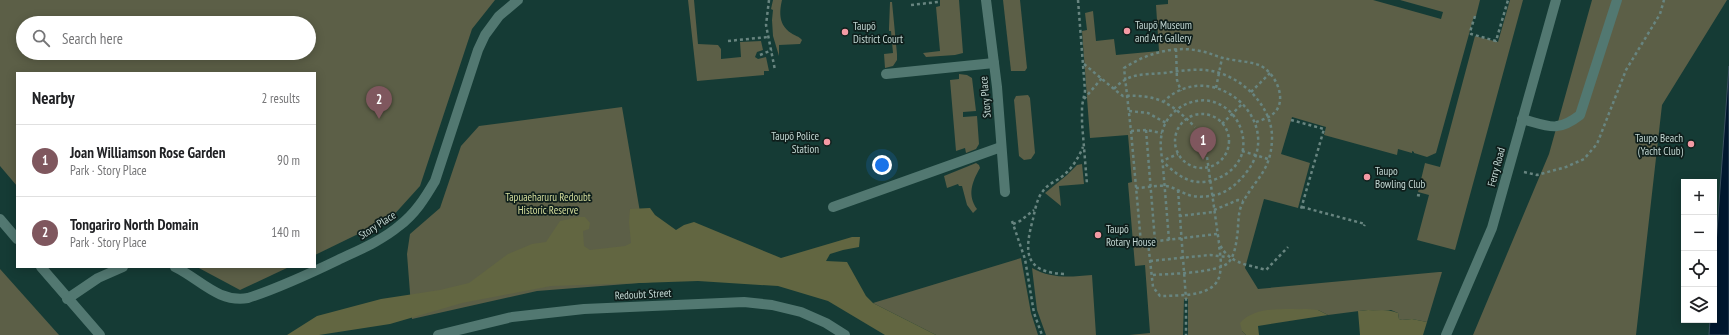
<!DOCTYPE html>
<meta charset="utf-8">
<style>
body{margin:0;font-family:"PT Sans Narrow",sans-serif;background:#f2f2f2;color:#202124}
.controls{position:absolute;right:12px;bottom:12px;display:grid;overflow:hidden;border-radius:0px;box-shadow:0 2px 10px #0003}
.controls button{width:36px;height:36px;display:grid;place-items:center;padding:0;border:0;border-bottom:1px solid #e0e0e0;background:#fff;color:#202124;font:20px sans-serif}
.you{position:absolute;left:882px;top:165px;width:14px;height:14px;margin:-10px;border:3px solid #fff;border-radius:50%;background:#1a73e8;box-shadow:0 0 0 6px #1a73e833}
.badge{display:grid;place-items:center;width:26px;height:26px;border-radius:50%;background:#7f575e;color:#fff;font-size:13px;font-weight:700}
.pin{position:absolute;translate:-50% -33px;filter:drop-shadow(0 1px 2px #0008)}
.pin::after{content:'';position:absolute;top:21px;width:14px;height:12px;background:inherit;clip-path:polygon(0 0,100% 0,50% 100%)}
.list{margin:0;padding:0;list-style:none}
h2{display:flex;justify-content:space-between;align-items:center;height:52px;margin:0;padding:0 16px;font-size:17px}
h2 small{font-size:13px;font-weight:400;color:#757577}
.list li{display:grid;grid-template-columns:26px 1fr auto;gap:12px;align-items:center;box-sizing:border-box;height:72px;padding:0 16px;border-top:1px solid #e0e0e0}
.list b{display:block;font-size:15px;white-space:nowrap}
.list p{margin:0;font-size:13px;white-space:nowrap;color:#757577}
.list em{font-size:13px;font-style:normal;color:#757577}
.icon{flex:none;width:22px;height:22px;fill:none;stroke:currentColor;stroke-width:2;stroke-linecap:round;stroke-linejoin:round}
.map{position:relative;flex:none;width:1729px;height:335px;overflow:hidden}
.search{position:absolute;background:#fff;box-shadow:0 2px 10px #0003;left:16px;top:16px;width:300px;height:44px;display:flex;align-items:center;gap:10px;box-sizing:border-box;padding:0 14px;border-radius:22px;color:#757577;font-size:15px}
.panel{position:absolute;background:#fff;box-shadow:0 2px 10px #0003;left:16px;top:72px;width:300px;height:196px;border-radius:0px}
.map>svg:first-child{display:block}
.green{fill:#5c5f47;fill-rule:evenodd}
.forest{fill:#626641}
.water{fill:#01182f;stroke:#3b5160}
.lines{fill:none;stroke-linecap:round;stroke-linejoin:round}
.path{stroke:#688580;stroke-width:2.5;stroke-dasharray:3 3;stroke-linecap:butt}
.service{stroke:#527871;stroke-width:10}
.minor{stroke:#527871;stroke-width:10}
.poi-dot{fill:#f49aa4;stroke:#0f1f1c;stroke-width:1.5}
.labels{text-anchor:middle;stroke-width:3.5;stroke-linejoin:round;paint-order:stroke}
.poi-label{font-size:11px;fill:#c3d7d3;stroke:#0f1f1c;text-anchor:start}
.street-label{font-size:11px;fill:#c3d7d3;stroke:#0f1f1c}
.park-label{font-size:11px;fill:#d4dc9b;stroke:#0f1f1c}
</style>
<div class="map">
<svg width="1729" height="335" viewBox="0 0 1729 335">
<rect width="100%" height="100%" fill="#153b35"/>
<g class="green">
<path d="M0,0H495L472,29L420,186L391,218L315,255V73H17V186L0,166ZM23,23H309V53H23Z"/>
<polygon points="688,0 694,0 698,44 718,45 721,49 721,59 741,57 740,42 761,41 763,50 757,52 755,57 758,59 766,57 769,71 764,71 764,75 697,81"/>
<path d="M773,0H782C779,13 779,25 791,33C795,36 799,36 802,40L800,44L779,45V56L773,36L772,20L773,10L771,9Z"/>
<polygon points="940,0 959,0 963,53 955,55 926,57 923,53 940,51 936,7 940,6"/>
<polygon points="1003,0 1020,0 1027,68 1025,71 1011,71"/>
<polygon points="1168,0 1373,0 1441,19 1443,12 1400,0 1480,0 1476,16 1474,16 1436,153 1427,157 1414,153 1414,152 1412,151 1412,153 1398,149 1397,155 1324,135 1326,127 1292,117 1281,154 1310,163 1298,208 1264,199 1245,268 1258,289 1439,272 1442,272 1427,322 1412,319 1402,320 1399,319 1398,313 1391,310 1382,311 1367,310 1328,315 1318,310 1292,310 1242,331 1246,335 1188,335 1188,299 1184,299 1183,335 1129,335 1150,333 1145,265 1135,266 1128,183 1132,182 1128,135 1090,138 1082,31 1087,30 1085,13 1093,11 1096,41 1114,39 1116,55 1159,51 1156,5 1168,4"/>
<polygon points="1510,0 1523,0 1455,250 1417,240 1429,195 1418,192 1425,163 1440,167 1475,36 1498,42"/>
<polygon points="1592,0 1727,0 1662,105 1636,335 1473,335 1549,154"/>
<polygon points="890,2 892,2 897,54 897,60 893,66 885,68 884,54 893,53 891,31 889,31 889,28"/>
<polygon points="959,74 967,75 972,78 976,111 963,112 963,117 977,116 979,144 976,149 966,153 965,148 956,151 950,80 959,79"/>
<polygon points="1028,95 1030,98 1035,153 1031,159 1024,160 1019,156 1014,100 1016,96"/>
<polygon points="622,107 652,282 537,291 412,319 407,254 410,234 440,208 461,146 479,126"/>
<path d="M976,163L979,165L980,168C972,182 967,195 977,209L973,213L967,205L962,186H959L958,184L947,188L944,176Z"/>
<polygon points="1082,164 1084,184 1059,186 1061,206 1045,193 1067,175 1077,165"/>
<polygon points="1021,258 1031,313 1038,335 936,335 873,303"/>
<polygon points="197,267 289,267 240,290"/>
<path d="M1032,268C1052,279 1070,277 1092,275L1096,335H1046L1037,310Z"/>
<polygon points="0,269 59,335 0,335"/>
</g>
<g class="forest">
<polygon points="650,208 655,215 676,230 684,225 694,222 781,258 852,237 860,237 859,247 843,250 830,254 826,261 847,262 866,296 873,303 936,335 885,335 828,301 778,286 698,281 551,286 462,303 390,324 319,335 287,335 317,316 381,299 440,290 469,283 508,254 532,244 546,242 560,221 578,217 585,217 590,223 589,229 583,231 584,246 590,250 625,246 631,243 629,222 630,209"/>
<path d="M1307,309L1318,310L1328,315L1258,326L1259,335H1246L1242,331L1240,323C1256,305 1285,310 1307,309Z"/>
<path d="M1368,310C1378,311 1389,309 1398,313L1399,319L1402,320L1412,319L1427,322L1423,335H1360L1358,311Z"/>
</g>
<polygon class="water" points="1729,66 1729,335 1709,335 1710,320 1714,320 1714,272"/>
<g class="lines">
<g class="path">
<polyline points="769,0 766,25 775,70"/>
<polyline points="1078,0 1085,91 1082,106 1082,123 1087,184"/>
<polyline points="911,5 938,2 938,0"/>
<polyline points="1475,16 1470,32 1471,34 1496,41 1508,0"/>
<polyline points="728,41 768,37"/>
<polyline points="1176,49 1177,80 1181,91"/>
<polyline points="760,55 772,50"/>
<path d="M1084,64L1120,94L1123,96C1158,94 1171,103 1195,127"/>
<polyline points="1216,88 1222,58"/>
<path d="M1114,89C1129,72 1144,75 1164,73C1180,71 1196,68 1212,71C1243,77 1273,107 1272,139C1271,171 1256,178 1243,202C1237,213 1239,225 1237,237C1236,245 1234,257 1228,263C1217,273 1168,274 1151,275"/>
<polyline points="1251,92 1270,73"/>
<polyline points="1084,99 1102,78"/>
<polyline points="1129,111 1148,113 1166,123"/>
<circle cx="1202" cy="141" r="27"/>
<polyline points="1291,120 1324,129 1301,209"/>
<polyline points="1222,124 1242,104"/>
<polyline points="1146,130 1155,241"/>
<polyline points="1131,131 1146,130 1162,133"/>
<polyline points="1242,151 1268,159"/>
<path d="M1207,157L1219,243C1229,264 1246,264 1266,270L1288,247"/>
<polyline points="1524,172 1537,175 1566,167 1584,159 1597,144 1626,70 1660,14 1664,0"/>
<path d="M1136,188C1145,188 1156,185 1166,186C1173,187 1179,191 1186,194C1195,198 1209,197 1219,194C1230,190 1238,183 1245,174C1289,123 1213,55 1164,101"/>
<polyline points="1178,190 1186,299 1186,335"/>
<polyline points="1417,195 1422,196"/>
<polyline points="1302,207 1365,224 1364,226"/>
<polyline points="1214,210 1238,200 1243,201"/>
<polyline points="1179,216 1214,212"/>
<polyline points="1012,221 1025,259 1034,313 1042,335"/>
<polyline points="1013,224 1020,221 1034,210"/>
<path d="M1217,234L1141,243L1131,131L1124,68C1146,54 1173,45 1200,51C1208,52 1215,56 1223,58C1234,61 1248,61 1259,65C1274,71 1288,98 1275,112C1270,118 1261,120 1254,123"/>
<path d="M1169,240C1167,215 1165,191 1163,167C1162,156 1159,144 1162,133C1166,112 1189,97 1210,101C1231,105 1246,127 1243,149C1240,171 1213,186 1192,181C1180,178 1171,169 1162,161L1178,154"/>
<path d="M1148,242L1153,287L1160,296H1164C1182,295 1217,297 1220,273C1222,264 1220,254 1219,245"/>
<polyline points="1150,261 1210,255 1227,257"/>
<path d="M1064,274C1024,272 1024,252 1033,219C1035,210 1037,198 1043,191C1047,185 1054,182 1060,178C1071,170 1078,159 1083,147"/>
</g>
<g class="service">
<polyline points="886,74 994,63"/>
<path d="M1522,119C1548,126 1557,133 1580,115L1617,0"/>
<polyline points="833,207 1001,147"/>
</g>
<g class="minor">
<polyline points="986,0 997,87 1005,192"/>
<polyline points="0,219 17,239"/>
<polyline points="41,267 100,335"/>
<path d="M175,267C200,279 218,303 248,298C279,288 309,274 338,260C359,250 381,241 399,226C415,214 425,198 435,181L478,50L485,35L499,16L518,0"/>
<polyline points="67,299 98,278 123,267"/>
<polyline points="438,335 512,317 584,309 744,302 772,305 801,312 826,323 845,335"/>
<polyline points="1446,335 1492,228 1556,0"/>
</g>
</g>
<g class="poi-dot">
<circle cx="1127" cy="31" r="4"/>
<circle cx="845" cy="32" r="4"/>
<circle cx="827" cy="142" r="4"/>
<circle cx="1691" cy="144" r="4"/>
<circle cx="1367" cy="177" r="4"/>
<circle cx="1098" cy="235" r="4"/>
</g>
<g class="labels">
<g class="poi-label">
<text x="1135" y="29">Taupō Museum<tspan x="1135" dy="13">and Art Gallery</tspan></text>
<text x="853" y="30">Taupō<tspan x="853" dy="13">District Court</tspan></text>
<text x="819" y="140" text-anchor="end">Taupō Police<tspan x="819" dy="13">Station</tspan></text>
<text x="1683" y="142" text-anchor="end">Taupo Beach<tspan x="1683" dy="13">(Yacht Club)</tspan></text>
<text x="1375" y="175">Taupo<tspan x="1375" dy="13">Bowling Club</tspan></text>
<text x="1106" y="233">Taupō<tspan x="1106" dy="13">Rotary House</tspan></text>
</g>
<g class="street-label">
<text transform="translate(985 97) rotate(-95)" y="4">Story Place</text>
<text transform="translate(1496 167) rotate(-75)" y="4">Ferry Road</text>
<text transform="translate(377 225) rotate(-33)" y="4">Story Place</text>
<text transform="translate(643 294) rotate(-3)" y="4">Redoubt Street</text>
</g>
<g class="park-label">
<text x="548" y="201">Tapuaeharuru Redoubt<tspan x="548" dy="13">Historic Reserve</tspan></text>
</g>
</g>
</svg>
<div class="controls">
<button>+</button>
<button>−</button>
<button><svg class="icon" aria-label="locate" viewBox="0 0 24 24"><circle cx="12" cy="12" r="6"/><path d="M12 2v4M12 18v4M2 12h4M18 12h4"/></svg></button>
<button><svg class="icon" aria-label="layers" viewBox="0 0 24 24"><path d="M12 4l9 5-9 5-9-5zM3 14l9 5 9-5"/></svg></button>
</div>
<div class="you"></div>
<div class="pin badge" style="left:1203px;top:160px">1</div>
<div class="pin badge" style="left:379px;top:119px">2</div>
<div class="search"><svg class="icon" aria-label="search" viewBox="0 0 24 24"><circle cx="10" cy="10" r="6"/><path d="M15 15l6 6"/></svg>Search here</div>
<section class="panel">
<h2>Nearby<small>2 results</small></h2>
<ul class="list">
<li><span class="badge">1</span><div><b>Joan Williamson Rose Garden</b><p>Park · Story Place</p></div><em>90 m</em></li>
<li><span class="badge">2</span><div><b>Tongariro North Domain</b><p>Park · Story Place</p></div><em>140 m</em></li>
</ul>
</section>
</div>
